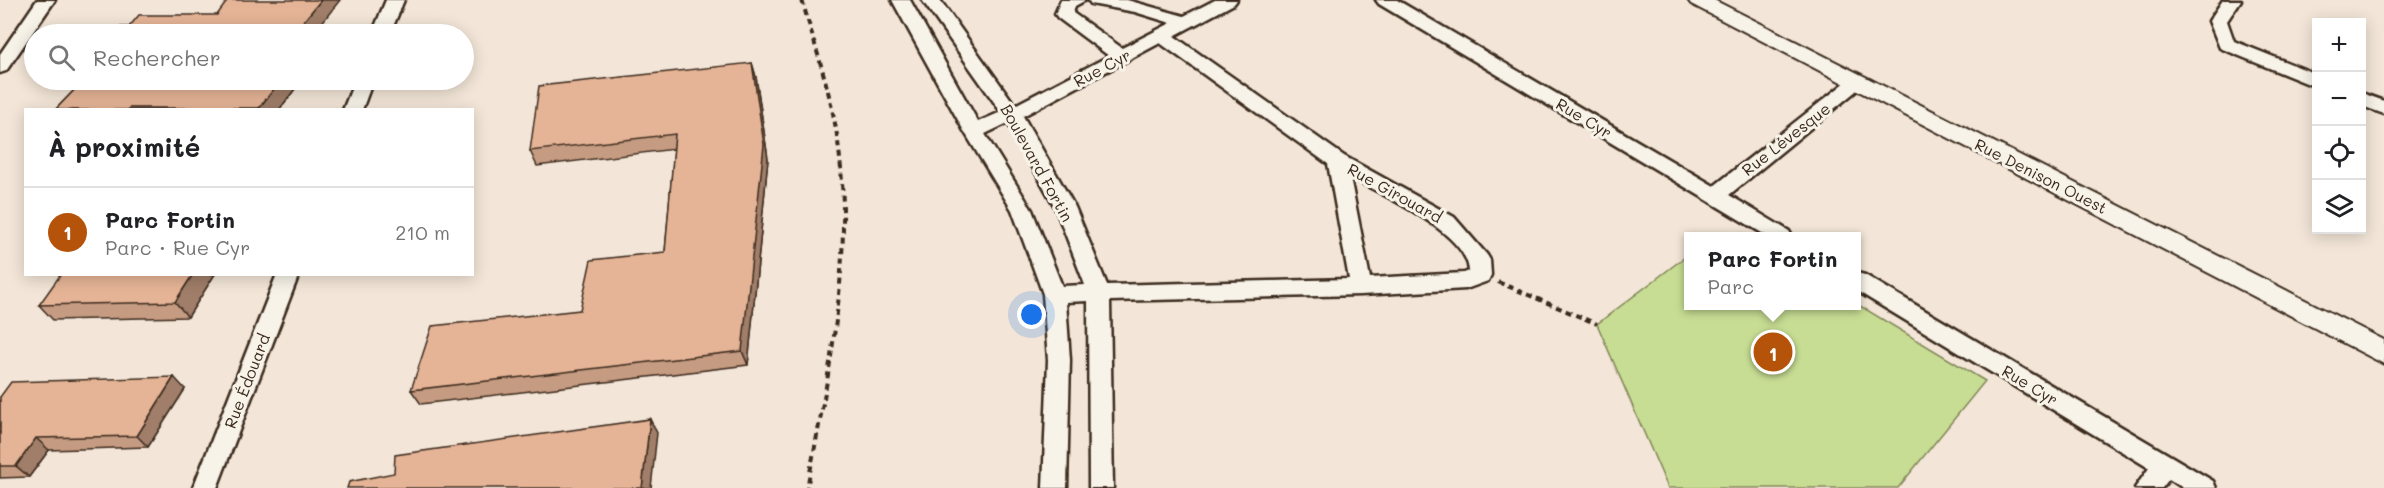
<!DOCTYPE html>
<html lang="fr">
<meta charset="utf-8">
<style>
body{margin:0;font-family:Mali,sans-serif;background:#f6f6f6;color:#202124}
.controls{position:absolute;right:18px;top:18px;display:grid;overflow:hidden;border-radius:0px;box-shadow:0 3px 15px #0003}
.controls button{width:54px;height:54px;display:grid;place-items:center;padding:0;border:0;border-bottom:2px solid #e0e0e0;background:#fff;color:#202124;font:30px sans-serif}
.you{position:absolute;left:1032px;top:315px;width:21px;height:21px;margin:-15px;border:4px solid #fff;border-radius:50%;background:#1a73e8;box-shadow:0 0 0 9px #1a73e833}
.badge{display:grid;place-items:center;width:39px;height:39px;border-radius:50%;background:#b45309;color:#fff;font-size:20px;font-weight:700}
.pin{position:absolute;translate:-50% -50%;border:3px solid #fff;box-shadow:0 2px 6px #0006}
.popup{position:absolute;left:1684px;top:232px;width:177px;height:78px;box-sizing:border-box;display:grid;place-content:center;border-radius:0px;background:#fff;filter:drop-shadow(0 2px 4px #0005);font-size:20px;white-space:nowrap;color:#757577}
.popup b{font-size:22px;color:#202124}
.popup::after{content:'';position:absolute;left:50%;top:100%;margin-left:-12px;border:12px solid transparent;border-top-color:#fff}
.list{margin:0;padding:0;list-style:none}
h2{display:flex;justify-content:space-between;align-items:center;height:78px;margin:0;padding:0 24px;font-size:26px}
h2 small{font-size:20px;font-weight:400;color:#757577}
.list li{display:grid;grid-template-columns:39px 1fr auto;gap:18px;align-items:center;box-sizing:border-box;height:90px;padding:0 24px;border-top:2px solid #e0e0e0}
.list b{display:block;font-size:22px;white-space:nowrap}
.list p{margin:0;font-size:20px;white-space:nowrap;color:#757577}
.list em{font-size:20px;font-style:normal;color:#757577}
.icon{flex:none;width:33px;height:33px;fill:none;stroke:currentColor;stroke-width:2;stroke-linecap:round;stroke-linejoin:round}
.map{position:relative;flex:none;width:2384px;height:488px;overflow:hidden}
.search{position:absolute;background:#fff;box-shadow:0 3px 15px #0003;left:24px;top:24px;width:450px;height:66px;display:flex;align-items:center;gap:15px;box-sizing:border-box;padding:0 21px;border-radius:33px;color:#757577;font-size:22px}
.panel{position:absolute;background:#fff;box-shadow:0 3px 15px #0003;left:24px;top:108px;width:450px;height:168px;border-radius:0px}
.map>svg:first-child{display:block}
.green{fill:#c7dd93;stroke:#818458;stroke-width:1.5}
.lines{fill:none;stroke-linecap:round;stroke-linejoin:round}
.minor-casing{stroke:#3b2a1e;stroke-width:5}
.tertiary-casing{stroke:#3b2a1e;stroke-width:4}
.path{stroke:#3b2a1e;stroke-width:4;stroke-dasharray:6 4.5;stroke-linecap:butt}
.minor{fill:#f7f3e8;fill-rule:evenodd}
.tertiary{fill:#f7f3e8;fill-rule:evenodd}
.wall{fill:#c59b81;stroke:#3b2a1e;stroke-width:1.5}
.shaded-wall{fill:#a07e69;stroke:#3b2a1e;stroke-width:1.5}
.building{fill:#e5b496;stroke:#3b2a1e;stroke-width:1.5}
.labels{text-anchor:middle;stroke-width:6;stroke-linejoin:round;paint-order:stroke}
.street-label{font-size:16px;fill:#3b2a1e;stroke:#f7f3e8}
</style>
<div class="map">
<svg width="2384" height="488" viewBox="0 0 2384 488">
<rect width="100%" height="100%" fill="#f3e6d8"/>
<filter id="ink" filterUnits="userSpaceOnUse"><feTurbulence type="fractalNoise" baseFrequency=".0167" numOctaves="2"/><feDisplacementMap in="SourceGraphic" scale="12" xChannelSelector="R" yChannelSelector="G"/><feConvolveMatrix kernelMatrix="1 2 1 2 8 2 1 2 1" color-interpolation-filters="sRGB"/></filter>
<g filter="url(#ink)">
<polygon class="green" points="1689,254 1689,306 1857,306 1857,304 1985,381 1898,488 1668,488 1597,324"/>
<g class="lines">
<g class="minor-casing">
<g id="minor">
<polygon points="37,0 55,0 6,71 0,73 0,54"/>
<polygon points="386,0 404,0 390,34 372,34"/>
<path d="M892,0H910L978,122L1001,112L922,0H940L1015,105L1109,56L1058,18L1055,14L1061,0H1086L1075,6L1073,13L1122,48L1171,23L1135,12L1091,4L1088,0H1127L1184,16L1215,0H1237L1234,4L1174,36L1344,156L1454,217L1487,255L1490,260L1491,275L1488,281L1466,289L1361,295L1110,301L1113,488H1089L1088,301L1066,302L1070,360L1067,488H1043L1048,360L1043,294L1012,210L964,131ZM1160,43L1328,164L1349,279L1107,285L1075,207L1023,116ZM1008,123L1055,207L1085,285L1062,286L1032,210L985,134ZM1350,177C1381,194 1467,232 1469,271L1464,273L1370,278Z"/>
<polygon points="1376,0 1397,0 1714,186 1851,78 1865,78 1867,82 1729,195 1789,231 1792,236 1767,236 1379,4"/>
<polygon points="2223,0 2241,0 2227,21 2234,41 2316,74 2316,87 2220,48 2209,21"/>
<polygon points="355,80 373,80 362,110 343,110"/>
<polygon points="2362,93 2384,101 2384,114 2362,106"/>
<polygon points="1857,273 1865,275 2213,481 2216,488 2183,488 2169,479 2162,488 2135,488 2149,468 1857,291"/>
<polygon points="277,274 299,274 217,488 193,488"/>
</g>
</g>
<g class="tertiary-casing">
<polygon id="tertiary" points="1688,0 1714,0 2384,340 2384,364 1691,4"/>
</g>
<g class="path">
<path d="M802,0C816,50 833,98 839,150C853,262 828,378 807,488"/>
<polyline points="1498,282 1597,324"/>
</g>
<use href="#minor" class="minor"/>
<use href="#tertiary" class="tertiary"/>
</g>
<g class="wall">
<polygon points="752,63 756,77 768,159 748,365 421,404 411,390 580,310 665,252 674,149 537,166 530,151"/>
<polygon points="59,80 300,80 301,81 279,110 55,110 79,85 63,85"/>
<polygon points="215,274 188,317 53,320 39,305"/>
<polygon points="185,389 148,447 49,450 29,477 0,478 0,397"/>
</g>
<g class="shaded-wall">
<polygon points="321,0 340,0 313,34 293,34"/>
<polygon points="752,63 756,77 768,159 748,365 742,351"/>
<polygon points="281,80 300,80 301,81 279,110 260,110 259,108"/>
<polygon points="193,274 215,274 188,317 175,302"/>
<polygon points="174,377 185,389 148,447 137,436"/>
<polygon points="650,419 657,433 651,488 642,488"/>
<polygon points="36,438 49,450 29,477 16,466"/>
</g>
<g class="building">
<polygon points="228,0 321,0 293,34 86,34 94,27 129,27 139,15 217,15"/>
<polygon points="752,63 764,145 742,351 411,390 432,326 580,310 591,260 665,252 675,134 530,151 539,86"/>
<polygon points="84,80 281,80 259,108 129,108 127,110 55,110"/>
<polygon points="61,274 193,274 175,302 39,305"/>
<polygon points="174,377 137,436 36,438 16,466 0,466 0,397 11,382"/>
<polygon points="650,419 642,488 347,488 349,482 394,473 395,455"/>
</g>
</g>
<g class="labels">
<g class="street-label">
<text transform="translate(1102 68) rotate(-28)" y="6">Rue Cyr</text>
<text transform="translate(1584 118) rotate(31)" y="6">Rue Cyr</text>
<text transform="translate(1786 139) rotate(-38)" y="6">Rue Lévesque</text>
<text transform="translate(1037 163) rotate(61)" y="6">Boulevard Fortin</text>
<text transform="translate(2041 176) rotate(27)" y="6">Rue Denison Ouest</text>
<text transform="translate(1395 193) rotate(29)" y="6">Rue Girouard</text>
<text transform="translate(247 381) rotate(-69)" y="6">Rue Édouard</text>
<text transform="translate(2030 385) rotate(31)" y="6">Rue Cyr</text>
</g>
</g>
</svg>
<div class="controls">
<button>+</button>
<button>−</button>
<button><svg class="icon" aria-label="locate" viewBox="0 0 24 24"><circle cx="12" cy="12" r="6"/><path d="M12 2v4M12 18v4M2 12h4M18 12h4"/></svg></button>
<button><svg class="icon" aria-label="layers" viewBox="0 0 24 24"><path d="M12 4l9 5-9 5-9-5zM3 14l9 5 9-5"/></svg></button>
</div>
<div class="you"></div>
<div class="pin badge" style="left:1773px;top:352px">1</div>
<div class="popup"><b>Parc Fortin</b>Parc</div>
<div class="search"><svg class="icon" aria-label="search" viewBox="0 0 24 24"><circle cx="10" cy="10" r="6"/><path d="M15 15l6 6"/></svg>Rechercher</div>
<section class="panel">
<h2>À proximité<small></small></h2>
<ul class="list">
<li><span class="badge">1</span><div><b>Parc Fortin</b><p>Parc · Rue Cyr</p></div><em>210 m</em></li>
</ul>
</section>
</div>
